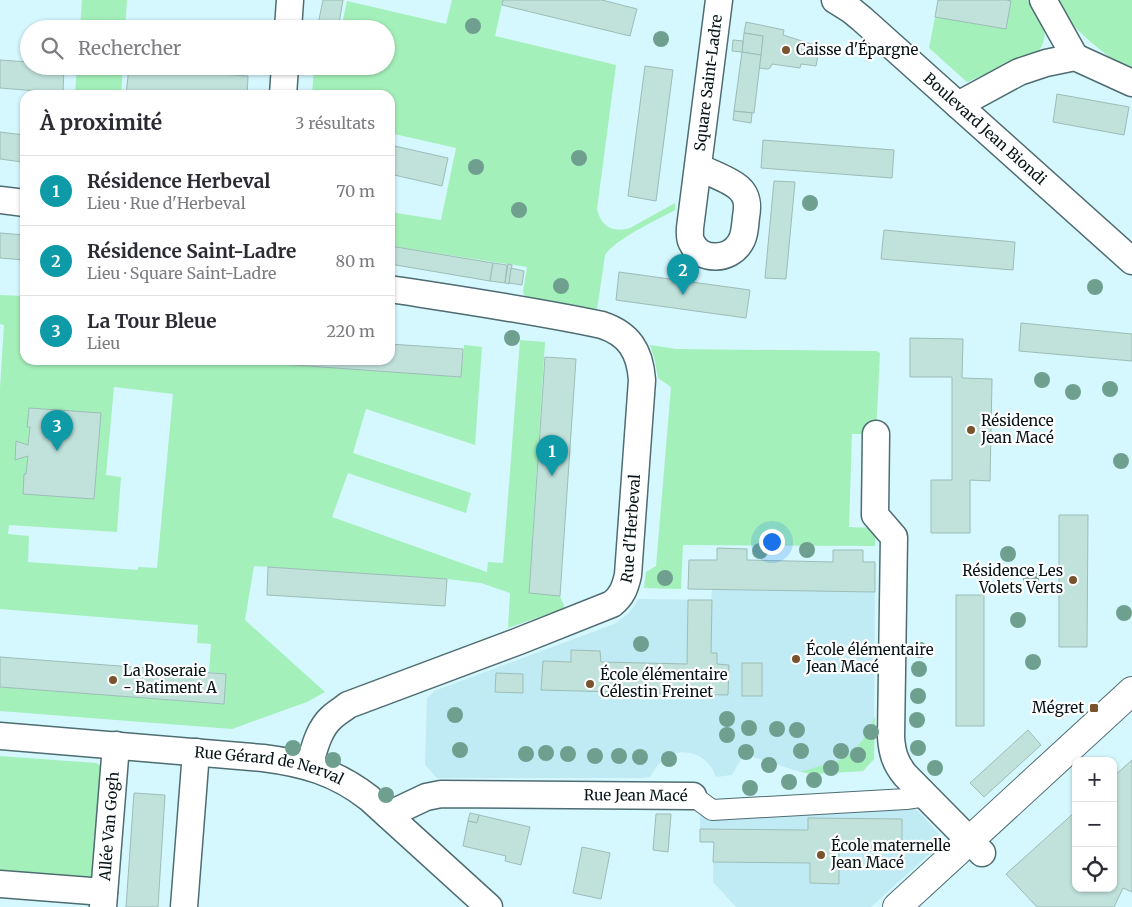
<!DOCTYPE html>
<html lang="fr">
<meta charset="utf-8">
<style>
body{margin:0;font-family:Merriweather,serif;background:#f2f2f3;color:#2b2b33}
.controls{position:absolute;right:15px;bottom:15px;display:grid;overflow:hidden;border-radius:10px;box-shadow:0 1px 4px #0004}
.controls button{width:45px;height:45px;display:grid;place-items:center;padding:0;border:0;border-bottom:1px solid #e1e1e2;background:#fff;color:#2b2b33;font:25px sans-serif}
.you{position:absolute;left:771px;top:541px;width:18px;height:18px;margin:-12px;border:4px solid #fff;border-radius:50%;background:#1a73e8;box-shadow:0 0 0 8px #1a73e833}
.badge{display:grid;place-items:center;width:32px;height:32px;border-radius:50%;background:#78532e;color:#fff;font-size:16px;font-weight:700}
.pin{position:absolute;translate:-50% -41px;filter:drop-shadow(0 1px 2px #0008)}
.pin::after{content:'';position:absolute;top:26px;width:18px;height:15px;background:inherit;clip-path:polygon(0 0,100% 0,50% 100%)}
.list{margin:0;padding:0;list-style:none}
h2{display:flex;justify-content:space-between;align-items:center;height:65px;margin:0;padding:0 20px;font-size:21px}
h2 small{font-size:16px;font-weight:400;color:#7c7c81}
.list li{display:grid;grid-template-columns:32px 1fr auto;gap:15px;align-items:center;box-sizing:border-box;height:70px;padding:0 20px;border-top:1px solid #e1e1e2}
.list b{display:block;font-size:19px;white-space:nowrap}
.list p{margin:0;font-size:16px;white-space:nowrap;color:#7c7c81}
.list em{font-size:16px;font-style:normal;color:#7c7c81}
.icon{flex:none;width:28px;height:28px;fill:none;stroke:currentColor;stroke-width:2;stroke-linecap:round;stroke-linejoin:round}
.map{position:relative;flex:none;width:1132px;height:907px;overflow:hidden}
.search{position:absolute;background:#fff;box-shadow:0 1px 4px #0004;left:20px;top:20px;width:375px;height:55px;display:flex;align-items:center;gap:12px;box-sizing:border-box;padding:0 18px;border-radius:28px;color:#7c7c81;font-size:19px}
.panel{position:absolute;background:#fff;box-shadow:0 1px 4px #0004;left:20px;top:90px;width:375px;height:275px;border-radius:15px}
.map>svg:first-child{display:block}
.built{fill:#c0ebf4}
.green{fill:#a4f0ba;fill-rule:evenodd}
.building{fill:#c0e2db;stroke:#9cbdb7}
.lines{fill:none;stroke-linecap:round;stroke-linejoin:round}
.pedestrian-casing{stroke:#4e6c72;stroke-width:22}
.minor-casing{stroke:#4e6c72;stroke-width:29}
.tertiary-casing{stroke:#4e6c72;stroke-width:30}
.pedestrian{stroke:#fff;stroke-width:20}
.minor{stroke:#fff;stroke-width:26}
.tertiary{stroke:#fff;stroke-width:28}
.tree{fill:#6fa08f}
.poi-dot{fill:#78532e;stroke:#fff;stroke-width:2}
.labels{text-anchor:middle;stroke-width:4.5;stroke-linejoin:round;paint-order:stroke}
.poi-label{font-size:15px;fill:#081417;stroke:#fff;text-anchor:start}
.street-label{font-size:15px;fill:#081417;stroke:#fff}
</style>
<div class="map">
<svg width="1132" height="907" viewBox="0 0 1132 907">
<rect width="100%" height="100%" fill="#d5f7fe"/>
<g class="built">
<polygon points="717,548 747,549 747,560 833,562 833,550 863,550 863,561 875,562 874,759 863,771 811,774 794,770 744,754 732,775 716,777 712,768 706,761 699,756 691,753 681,752 672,754 664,759 657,766 650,777 642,778 437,778 425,765 427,698 434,691 614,624 628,614 634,606 638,599 711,600 712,590 688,589 689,560 717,560"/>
<polygon points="910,806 919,812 938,833 935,849 871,907 736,907 713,882 714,843 700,842 700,815 833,807"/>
</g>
<g class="green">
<polygon points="82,0 127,0 125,29 80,29"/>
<path d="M452,0H503L495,36L616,65L597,209C601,227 613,233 630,228L675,203V210C655,221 617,238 605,255L597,310L526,298L523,292L527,267L390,246V212L441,220L456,148L390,133V95H312L314,66H386V29H341L347,1L446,24Z"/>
<path d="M1006,0H1027C1040,17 1053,31 1038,52L967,82L929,48L935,17L1006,29L1011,1Z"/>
<path d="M1051,0H1132V71C1109,58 1090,43 1072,24C1065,16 1057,9 1051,0Z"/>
<polygon points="77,66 123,66 121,95 75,95"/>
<path d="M0,295L25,296V360H224L461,377L464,345L482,347L475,445L366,409L353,453L471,493L466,513L348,473L332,517L487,572L488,562L503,563L520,340L545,342L529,593L560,596L565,608L508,628L510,593L481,583L447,579L254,566L245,620L325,692L307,702L232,729L0,711V687L223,704L226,674L209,672L211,644L197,643L198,625L0,609V388L4,325L0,324ZM114,387L173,394L157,568L138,567V570L28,562L29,536L8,534L9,525L117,532L121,477L106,475ZM29,408L101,413L94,499L23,494L24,475L26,474L28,456L15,460L28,445L30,427L27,426Z"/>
<polygon points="650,345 676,349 876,351 880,353 876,434 852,434 849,527 875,528 875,546 683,545 681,589 644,588 646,572 656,566 671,387 658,378 655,361"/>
<path d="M875,716L874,759L863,771L811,774L797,771C805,772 809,769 816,767C822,765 829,764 835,762C855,754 868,736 875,716Z"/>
<polygon points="0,756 96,763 100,765 103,769 98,871 91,881 0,875"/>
</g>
<g class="building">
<polygon points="323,0 343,0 338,29 317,29"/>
<polygon points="503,0 602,0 637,9 630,36 502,5"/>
<polygon points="938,0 1006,0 1011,1 1006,29 935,17"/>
<polygon points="746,22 784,30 783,35 821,47 818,55 816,66 801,64 800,68 772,64 770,68 767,69 759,68 763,36 744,33"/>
<polygon points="744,33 763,36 761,55 742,52"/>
<polygon points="733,40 743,41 742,52 732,51"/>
<polygon points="742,52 761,55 754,113 734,111"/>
<polygon points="0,60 29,62 29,66 64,66 63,93 0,88"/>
<polygon points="645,66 673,70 656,201 628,196"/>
<polygon points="129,67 248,76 247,95 126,95"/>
<polygon points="1057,94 1129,107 1124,135 1053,122"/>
<polygon points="734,111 752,113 751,123 733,120"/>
<polygon points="0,132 24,135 22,162 0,159"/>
<polygon points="763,140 894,150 892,178 761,168"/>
<polygon points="390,145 448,158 442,186 390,174"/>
<polygon points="774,181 795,182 786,279 765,278"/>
<polygon points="884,230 1015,242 1013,270 881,259"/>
<polygon points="0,233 25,235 25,260 0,258"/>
<polygon points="390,246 493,263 490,281 390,264"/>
<polygon points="493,263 507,265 505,283 490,281"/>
<polygon points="508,264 512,265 509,284 505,283"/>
<polygon points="511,268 524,271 522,285 509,283"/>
<polygon points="619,272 750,290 746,318 616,300"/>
<polygon points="1021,323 1132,334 1132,361 1019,351"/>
<polygon points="910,338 963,339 962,378 992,379 990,481 970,480 970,533 931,533 931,480 952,480 952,377 910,377"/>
<polygon points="390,344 463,349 461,377 224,360 390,360"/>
<polygon points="545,357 576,359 560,596 529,593"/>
<polygon points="29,408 101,413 94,499 23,494 24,474 26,474 28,456 15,460 16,441 28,445 30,427 27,427"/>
<polygon points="1059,515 1088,515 1087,647 1059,647"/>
<polygon points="717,548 747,549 747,560 833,562 833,550 863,550 863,562 875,562 875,592 688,589 689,560 717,560"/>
<polygon points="268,567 447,579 445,606 267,595"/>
<rect x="956" y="595" width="28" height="131"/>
<polygon points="688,600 712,600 711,653 717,653 717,664 729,665 728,695 541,690 543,661 571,662 571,650 600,651 601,662 687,664"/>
<polygon points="0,657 226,674 224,704 0,687"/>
<rect x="742" y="663" width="20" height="33"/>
<polygon points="496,673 523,674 523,693 495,692"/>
<polygon points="1028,730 1041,745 984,797 970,783"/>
<polygon points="1132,760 1132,892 1123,888 1114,907 1037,907 1006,874 1076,811 1076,888 1113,888 1113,777"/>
<polygon points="134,793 165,795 158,907 126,907"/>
<polygon points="470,813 479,815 477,823 468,821"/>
<polygon points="656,814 671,814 668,852 653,850"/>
<polygon points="479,815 530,827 521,865 505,861 506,856 463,846 468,821 477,823"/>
<polygon points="808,818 902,819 902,852 839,851 839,884 810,883 810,863 713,862 714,842 700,842 700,829 808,830"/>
<polygon points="582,847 610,853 601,899 573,893"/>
</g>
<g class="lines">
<g class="pedestrian-casing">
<polyline id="pedestrian" points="693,796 712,810 906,799 926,796"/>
</g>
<g class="minor-casing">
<g id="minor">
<path id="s1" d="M835,0L851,10L862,19L1132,261"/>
<polyline points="1043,0 1075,57"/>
<polyline points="288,29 290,0"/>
<polyline points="283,95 285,66"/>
<polyline points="958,105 1019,72 1046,63 1075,57 1132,83"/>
<path id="s2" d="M698,167C710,173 729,179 739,188C748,196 748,206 746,217C745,225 745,236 740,243C730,260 701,262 692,243C689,239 690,233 690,228L719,0"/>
<polyline points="0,200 25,203"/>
<path d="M876,434L875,515L894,537L891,737C892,752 895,763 905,775L982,853"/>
<path id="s3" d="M0,736L263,758C303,763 336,772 369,798L489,907"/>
<path id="s4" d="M309,766C314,750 318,730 331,718C336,713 342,710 348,705L519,641L612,604C622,596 625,588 628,575L642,380C640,351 629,334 602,325C531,310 461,300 390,289"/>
<path id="s5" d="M388,815L426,797L441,794L693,796"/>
<polyline points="0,884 104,892"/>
<path id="s6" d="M103,907L116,745"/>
<polyline points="184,907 196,752"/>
</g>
</g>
<g class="tertiary-casing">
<polyline id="tertiary" points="897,907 1132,691"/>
</g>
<use href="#pedestrian" class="pedestrian"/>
<use href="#minor" class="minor"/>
<use href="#tertiary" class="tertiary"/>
</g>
<g class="tree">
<circle cx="473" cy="26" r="8"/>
<circle cx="661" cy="39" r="8"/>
<circle cx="579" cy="158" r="8"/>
<circle cx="476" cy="167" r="8"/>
<circle cx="810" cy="203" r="8"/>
<circle cx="519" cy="210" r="8"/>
<circle cx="561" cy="286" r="8"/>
<circle cx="1095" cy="287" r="8"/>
<circle cx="512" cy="338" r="8"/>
<circle cx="1042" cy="380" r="8"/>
<circle cx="1110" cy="389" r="8"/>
<circle cx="1073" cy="392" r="8"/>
<circle cx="1121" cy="461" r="8"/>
<circle cx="807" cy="550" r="8"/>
<circle cx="760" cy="551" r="8"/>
<circle cx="1008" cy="554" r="8"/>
<circle cx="665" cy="578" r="8"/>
<circle cx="1031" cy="579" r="8"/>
<circle cx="1124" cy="613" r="8"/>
<circle cx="1018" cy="620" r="8"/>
<circle cx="641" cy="644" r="8"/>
<circle cx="920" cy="650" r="8"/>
<circle cx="1033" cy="662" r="8"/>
<circle cx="919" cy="669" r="8"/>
<circle cx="918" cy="696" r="8"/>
<circle cx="455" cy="715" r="8"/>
<circle cx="727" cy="719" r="8"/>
<circle cx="917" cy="720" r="8"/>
<circle cx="749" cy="728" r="8"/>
<circle cx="777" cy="729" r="8"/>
<circle cx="797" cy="730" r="8"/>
<circle cx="871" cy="732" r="8"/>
<circle cx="727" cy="735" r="8"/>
<circle cx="293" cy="748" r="8"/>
<circle cx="918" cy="748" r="8"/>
<circle cx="460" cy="750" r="8"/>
<circle cx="801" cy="751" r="8"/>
<circle cx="841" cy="751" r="8"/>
<circle cx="746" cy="752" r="8"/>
<circle cx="546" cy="753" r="8"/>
<circle cx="526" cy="754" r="8"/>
<circle cx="568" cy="754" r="8"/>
<circle cx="858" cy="755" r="8"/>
<circle cx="595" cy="756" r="8"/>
<circle cx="619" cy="756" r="8"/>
<circle cx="640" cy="757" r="8"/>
<circle cx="669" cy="759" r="8"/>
<circle cx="333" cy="760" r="8"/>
<circle cx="769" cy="765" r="8"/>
<circle cx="831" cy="768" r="8"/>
<circle cx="935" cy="768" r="8"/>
<circle cx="814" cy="780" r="8"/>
<circle cx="789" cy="782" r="8"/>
<circle cx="750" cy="788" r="8"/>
<circle cx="386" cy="795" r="8"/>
</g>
<g class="poi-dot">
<circle cx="786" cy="50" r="5"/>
<circle cx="971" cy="430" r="5"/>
<circle cx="1073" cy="580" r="5"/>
<circle cx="796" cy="659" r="5"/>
<circle cx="113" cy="680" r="5"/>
<circle cx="590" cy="684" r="5"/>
<rect x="1089" y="703" width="10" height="10" rx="2.5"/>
<circle cx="821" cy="855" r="5"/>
</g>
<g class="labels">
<g class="poi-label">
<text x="796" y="55">Caisse d'Épargne</text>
<text x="981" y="426">Résidence<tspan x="981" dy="17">Jean Macé</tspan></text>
<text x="1063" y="576" text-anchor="end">Résidence Les<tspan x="1063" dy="17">Volets Verts</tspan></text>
<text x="806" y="655">École élémentaire<tspan x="806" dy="17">Jean Macé</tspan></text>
<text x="123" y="676">La Roseraie<tspan x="123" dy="17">- Batiment A</tspan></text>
<text x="600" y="680">École élémentaire<tspan x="600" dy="17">Célestin Freinet</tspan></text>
<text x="1084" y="713" text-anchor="end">Mégret</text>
<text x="831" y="851">École maternelle<tspan x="831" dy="17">Jean Macé</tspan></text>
</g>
<g class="street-label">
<text dy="5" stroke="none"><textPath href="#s2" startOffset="324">Square Saint-Ladre</textPath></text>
<text dy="5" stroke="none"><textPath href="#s1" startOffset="198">Boulevard Jean Biondi</textPath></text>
<text dy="5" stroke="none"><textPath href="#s4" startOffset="438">Rue d'Herbeval</textPath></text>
<text dy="5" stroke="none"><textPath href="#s3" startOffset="271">Rue Gérard de Nerval</textPath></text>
<text dy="5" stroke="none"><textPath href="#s5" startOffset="252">Rue Jean Macé</textPath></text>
<text dy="5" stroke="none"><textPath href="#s6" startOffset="81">Allée Van Gogh</textPath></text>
</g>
</g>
</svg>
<div class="controls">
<button>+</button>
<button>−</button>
<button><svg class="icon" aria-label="locate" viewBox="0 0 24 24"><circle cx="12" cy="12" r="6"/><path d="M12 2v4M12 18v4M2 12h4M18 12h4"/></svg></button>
</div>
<div class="you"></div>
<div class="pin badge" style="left:552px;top:476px;background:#0f9aa8">1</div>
<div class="pin badge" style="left:683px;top:295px;background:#0f9aa8">2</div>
<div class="pin badge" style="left:57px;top:451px;background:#0f9aa8">3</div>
<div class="search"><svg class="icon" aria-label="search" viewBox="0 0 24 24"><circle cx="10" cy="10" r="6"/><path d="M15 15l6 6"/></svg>Rechercher</div>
<section class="panel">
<h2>À proximité<small>3 résultats</small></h2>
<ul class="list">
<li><span class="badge" style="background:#0f9aa8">1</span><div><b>Résidence Herbeval</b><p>Lieu · Rue d'Herbeval</p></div><em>70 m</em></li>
<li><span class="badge" style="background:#0f9aa8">2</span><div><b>Résidence Saint-Ladre</b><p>Lieu · Square Saint-Ladre</p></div><em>80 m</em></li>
<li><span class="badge" style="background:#0f9aa8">3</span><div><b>La Tour Bleue</b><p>Lieu</p></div><em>220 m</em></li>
</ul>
</section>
</div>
